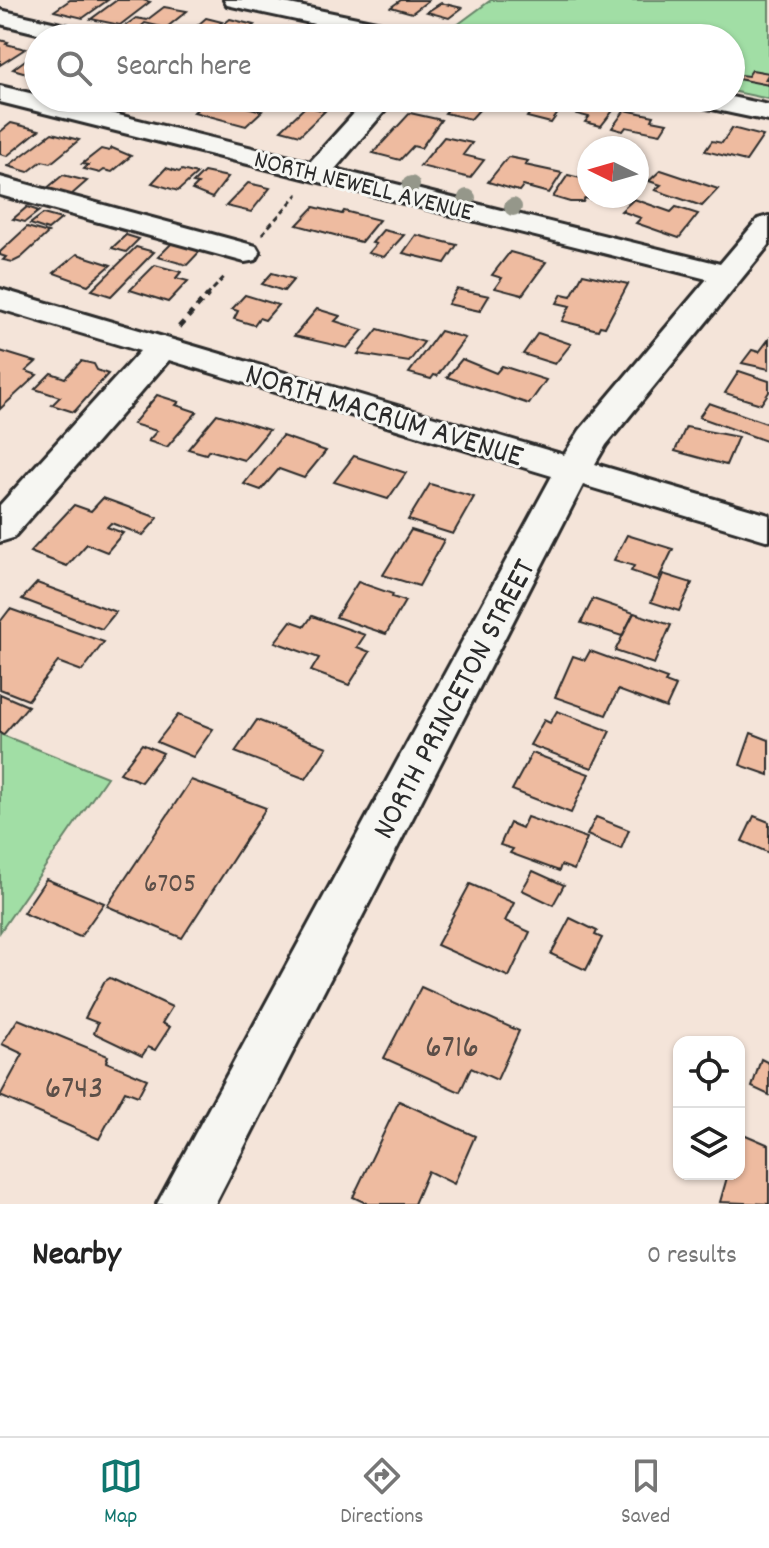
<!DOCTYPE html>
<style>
body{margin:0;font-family:Dekko,sans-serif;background:#f2f2f2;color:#222}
.controls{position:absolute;right:24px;bottom:24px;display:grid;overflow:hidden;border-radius:16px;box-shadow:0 2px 6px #0004}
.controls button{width:72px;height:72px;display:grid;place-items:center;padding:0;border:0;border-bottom:2px solid #e0e0e0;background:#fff;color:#222;font:40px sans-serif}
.compass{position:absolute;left:577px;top:136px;width:72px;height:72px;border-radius:50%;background:#fff;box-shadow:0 2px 6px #0004;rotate:275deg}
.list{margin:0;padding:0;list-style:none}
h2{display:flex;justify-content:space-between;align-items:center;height:104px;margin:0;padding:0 32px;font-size:34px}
h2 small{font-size:26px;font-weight:400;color:#767676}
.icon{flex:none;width:44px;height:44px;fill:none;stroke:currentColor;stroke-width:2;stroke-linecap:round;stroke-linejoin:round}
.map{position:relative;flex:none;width:769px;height:1204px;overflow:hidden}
.search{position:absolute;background:#fff;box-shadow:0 2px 6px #0004;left:24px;right:24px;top:24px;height:88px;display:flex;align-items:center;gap:20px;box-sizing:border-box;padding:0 28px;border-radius:44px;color:#767676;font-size:30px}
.sheet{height:232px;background:#fff}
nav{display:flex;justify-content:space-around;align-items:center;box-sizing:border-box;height:112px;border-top:2px solid #e0e0e0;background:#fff;font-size:22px;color:#767676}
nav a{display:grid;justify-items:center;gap:4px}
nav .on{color:#0f766e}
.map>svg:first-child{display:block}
.green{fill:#a1dea5;stroke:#668468;stroke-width:2}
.building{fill:#eebba0;stroke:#2b2b2b;stroke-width:2}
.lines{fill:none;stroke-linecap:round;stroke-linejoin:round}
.minor-casing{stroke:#2b2b2b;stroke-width:6}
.path-far1{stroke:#2b2b2b;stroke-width:3;stroke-dasharray:6 4;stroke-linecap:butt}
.path{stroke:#2b2b2b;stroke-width:5;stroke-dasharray:7 6;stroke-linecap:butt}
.minor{fill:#f6f6f2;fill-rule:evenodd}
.tree{fill:#95978a}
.labels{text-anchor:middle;stroke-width:6;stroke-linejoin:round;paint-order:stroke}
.far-street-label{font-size:26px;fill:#2b2b2b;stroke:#f6f6f2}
.number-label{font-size:28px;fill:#5c4f48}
.street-label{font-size:32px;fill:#2b2b2b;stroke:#f6f6f2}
.near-number-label{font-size:34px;fill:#5c4f48}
</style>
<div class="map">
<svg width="769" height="1204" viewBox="0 0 769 1204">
<rect width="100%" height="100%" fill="#f4e4d9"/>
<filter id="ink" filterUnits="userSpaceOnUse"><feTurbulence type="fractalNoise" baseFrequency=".0125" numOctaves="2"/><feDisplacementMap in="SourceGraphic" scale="16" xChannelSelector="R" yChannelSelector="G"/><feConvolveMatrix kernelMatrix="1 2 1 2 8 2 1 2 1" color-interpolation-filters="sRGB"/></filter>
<g filter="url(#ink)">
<g class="green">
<polygon points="491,0 769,0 769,99 731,91 731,38 479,38 449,31"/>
<polygon points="0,734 107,777 0,932"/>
</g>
<g class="building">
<polygon points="70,0 108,0 83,18 54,11"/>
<polygon points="117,0 143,0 150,2 120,25 91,19"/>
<polygon points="401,0 429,0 412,13 391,7"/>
<polygon points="441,3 462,8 449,18 427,12"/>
<polygon points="164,7 187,11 166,28 145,23 136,31 122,28 136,18 147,20"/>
<polygon points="206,18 222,22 203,38 183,38"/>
<polygon points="230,19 254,25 238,38 206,38"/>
<polygon points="0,40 8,42 6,44 25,49 0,65"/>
<polygon points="32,55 38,57 38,72 30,74 13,69"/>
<polygon points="752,70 769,73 765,80 769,80 769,85 738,79 740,75 748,76"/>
<polygon points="210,98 237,99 231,103 262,111 246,126 194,112"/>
<polygon points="310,98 338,98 328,108 305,103"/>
<polygon points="523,98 558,98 555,101 565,103 551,123 527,117 534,108 546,111 548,107 521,101"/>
<polygon points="574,101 585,104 588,101 615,108 601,126 585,122 589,117 565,111"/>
<polygon points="454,103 480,109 471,119 445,113"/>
<polygon points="306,106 325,111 300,135 281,130"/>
<polygon points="625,110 654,116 652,120 667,123 660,134 626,127 623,131 612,128"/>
<polygon points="410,113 441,120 421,148 413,146 400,160 373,153"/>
<polygon points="11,123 39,130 7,156 0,154 0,132"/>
<polygon points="732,128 763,136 746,161 705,151 712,141 722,143"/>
<polygon points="52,133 79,140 51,163 42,161 28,172 8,166"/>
<polygon points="444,137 472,143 463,155 484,160 470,178 420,166"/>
<polygon points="112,148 131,156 112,172 104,170 100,173 84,169 88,165 82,164 101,149 109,151"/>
<polygon points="508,157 528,161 525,165 562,173 549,193 523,186 519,191 488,182"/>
<polygon points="166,168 179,172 182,170 197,174 178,191 152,183"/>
<polygon points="661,170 718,189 702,206 655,190 661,185 649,181"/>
<polygon points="204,172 228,177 212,198 192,190 198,184 193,183"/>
<polygon points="63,175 87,181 70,196 46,189"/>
<polygon points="568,175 589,180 589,196 623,196 620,201 605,197 602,202 585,198 583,202 570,202 553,197"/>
<polygon points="248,183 270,188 251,212 226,206"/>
<polygon points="634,199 671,212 676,207 698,214 679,238 636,223 641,218 621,211"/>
<polygon points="27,207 39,211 25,222 13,219"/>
<polygon points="314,207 342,214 344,211 379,220 361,242 297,225"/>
<polygon points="43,214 61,219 48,230 30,224"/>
<polygon points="27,227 48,233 21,258 13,262 3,260 6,257 0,255 0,252"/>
<polygon points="383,230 404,235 384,257 368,253 376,244 372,243"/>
<polygon points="126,235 139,239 126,252 112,248"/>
<polygon points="416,235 457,245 445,263 403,253"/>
<polygon points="174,241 203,248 187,265 158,257"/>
<polygon points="136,247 154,252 111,296 92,290"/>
<polygon points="510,252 546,262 522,295 495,288 502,278 492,275"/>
<polygon points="77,254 111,265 88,285 54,273"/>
<polygon points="155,265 181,272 176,278 188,281 168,302 130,290"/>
<polygon points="272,273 294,279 284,291 262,284"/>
<polygon points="583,274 628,284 605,327 600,326 598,330 562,321 570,306 557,303 562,294 571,296"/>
<polygon points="457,289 489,296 480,311 448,304"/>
<polygon points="245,295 278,305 265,320 259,318 254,325 234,319 238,311 232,309"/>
<polygon points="317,309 340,316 335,321 363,330 347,348 294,336"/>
<polygon points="378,329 424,342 409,362 358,354"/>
<polygon points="440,331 465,338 437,376 434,375 431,379 409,373"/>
<polygon points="538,333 571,344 555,364 523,354"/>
<polygon points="769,339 769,369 742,363 752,350 759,352"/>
<polygon points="0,351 36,362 26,371 37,375 0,409"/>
<polygon points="462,359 496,373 502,366 546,380 529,404 447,377"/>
<polygon points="81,361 94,364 97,370 108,374 74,412 52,405 60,397 35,389 51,373 65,378"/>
<polygon points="739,371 769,381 769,392 761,404 725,393"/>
<polygon points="157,395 179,402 176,405 197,412 167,447 148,441 157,431 133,424"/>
<polygon points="709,403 769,424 769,442 699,417"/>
<polygon points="217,414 269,430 244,460 209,450 206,454 188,449"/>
<polygon points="686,427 738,437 726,465 675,451"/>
<polygon points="282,436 326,451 304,478 279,469 261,490 244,484"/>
<polygon points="354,456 406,473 388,499 334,482"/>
<polygon points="430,484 474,497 453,534 408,520"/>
<polygon points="103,498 158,518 143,535 111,523 107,527 123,533 107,552 87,544 67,566 30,552 74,505 91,511"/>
<polygon points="411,530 444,540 419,586 383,575"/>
<polygon points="627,535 673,549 658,580 631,571 634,566 614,560"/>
<polygon points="663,574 692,583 679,611 651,602"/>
<polygon points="358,582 393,594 392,597 405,601 386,634 336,617"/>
<polygon points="37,583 116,612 102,629 22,599"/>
<polygon points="593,599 634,613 622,636 581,623"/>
<polygon points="10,609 104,642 82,671 58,662 28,700 0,689 0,622"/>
<polygon points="634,613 671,625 654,664 615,651"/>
<polygon points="312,616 365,635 357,647 370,652 349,685 311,671 319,658 275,642 291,621 305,626"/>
<polygon points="590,651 667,679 665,682 676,686 666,708 618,690 606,715 555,697 573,656 585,660"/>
<polygon points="0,694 28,706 3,735 0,733"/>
<polygon points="557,711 610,731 592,768 530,745 544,720 550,723"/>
<polygon points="178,715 213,729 193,757 157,742"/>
<polygon points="257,720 327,747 306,779 235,752"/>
<polygon points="751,733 769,740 769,775 740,765"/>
<polygon points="142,744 163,753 141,782 120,773"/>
<polygon points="532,753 589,774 571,813 512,790"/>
<polygon points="191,780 266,808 182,938 107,906"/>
<polygon points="754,816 769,822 769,853 742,841"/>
<polygon points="527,817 587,838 574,870 561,865 559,871 510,853 513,849 500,845 510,823 522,828"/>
<polygon points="596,817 629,830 621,849 587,835"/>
<polygon points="533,871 564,885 553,905 522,890"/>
<polygon points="46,879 104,903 80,937 23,913"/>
<polygon points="470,884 514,903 505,921 530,932 509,977 437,945"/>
<polygon points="570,918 597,931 595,935 602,938 586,970 551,954"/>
<polygon points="110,978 172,1007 162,1023 170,1027 155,1050 148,1047 142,1056 94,1033 98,1023 85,1018 104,982"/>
<polygon points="421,987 519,1031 497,1080 471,1068 460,1092 384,1058"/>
<polygon points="18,1019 108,1056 106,1062 147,1079 138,1096 125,1091 99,1139 0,1096 23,1054 2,1044"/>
<polygon points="761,1059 769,1063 769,1095 752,1087"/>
<polygon points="399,1101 475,1136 454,1184 428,1171 414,1204 368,1204 353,1197"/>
<polygon points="741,1133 769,1145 769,1204 720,1202 728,1174 739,1174"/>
</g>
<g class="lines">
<g class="minor-casing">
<g id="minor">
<polygon points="224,0 270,0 415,30 424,33 428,38 380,38 236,7 227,5"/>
<polygon points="0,10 100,33 104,38 58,38 0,24"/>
<polygon points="0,86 38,95 38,98 49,98 310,162 368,98 396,98 335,169 720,264 758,219 769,216 769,245 606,445 595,464 769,515 769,541 583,485 215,1204 157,1204 552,476 169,360 13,538 0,542 0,505 140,351 0,309 0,289 564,455 580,430 707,279 0,102"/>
<polygon points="731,97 769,105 769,121 688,104 684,98"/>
<polygon points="0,177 256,246 260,253 256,260 245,262 0,195"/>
</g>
</g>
<g class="path-far1">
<polyline points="262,234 298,194"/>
<polyline points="206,297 226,275"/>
</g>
<polyline class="path" points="179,327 208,295"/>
<use href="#minor" class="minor"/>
</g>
<g class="tree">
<circle cx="411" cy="185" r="9"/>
<circle cx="467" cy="198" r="9"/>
<circle cx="513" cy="207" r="9"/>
</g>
</g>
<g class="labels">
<g class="far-street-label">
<text transform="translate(364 184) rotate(14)" y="9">NORTH NEWELL AVENUE</text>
</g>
<g class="number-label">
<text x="170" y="891">6705</text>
</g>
<g class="street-label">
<text transform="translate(385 413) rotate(17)" y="11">NORTH MACRUM AVENUE</text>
<text transform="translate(452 698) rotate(-62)" y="11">NORTH PRINCETON STREET</text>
</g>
<g class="near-number-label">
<text x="452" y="1056">6716</text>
<text x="74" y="1097">6743</text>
</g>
</g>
</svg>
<div class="controls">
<button><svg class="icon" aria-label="locate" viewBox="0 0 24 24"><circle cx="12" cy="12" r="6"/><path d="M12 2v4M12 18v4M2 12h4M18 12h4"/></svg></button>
<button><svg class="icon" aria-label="layers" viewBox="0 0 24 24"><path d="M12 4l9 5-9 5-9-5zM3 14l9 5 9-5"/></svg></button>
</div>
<svg class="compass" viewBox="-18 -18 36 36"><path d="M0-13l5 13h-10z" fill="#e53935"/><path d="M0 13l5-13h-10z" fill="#767676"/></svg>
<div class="search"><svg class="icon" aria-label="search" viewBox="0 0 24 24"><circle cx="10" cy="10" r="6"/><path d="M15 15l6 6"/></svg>Search here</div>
</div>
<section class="sheet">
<h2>Nearby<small>0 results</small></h2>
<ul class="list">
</ul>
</section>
<nav>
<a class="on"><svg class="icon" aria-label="map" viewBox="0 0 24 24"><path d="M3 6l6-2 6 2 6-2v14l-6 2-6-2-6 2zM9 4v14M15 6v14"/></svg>Map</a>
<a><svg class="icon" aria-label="directions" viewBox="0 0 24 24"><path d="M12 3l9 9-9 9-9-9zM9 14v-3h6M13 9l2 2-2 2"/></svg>Directions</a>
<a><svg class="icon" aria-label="saved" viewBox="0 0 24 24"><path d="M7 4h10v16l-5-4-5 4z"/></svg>Saved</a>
</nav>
